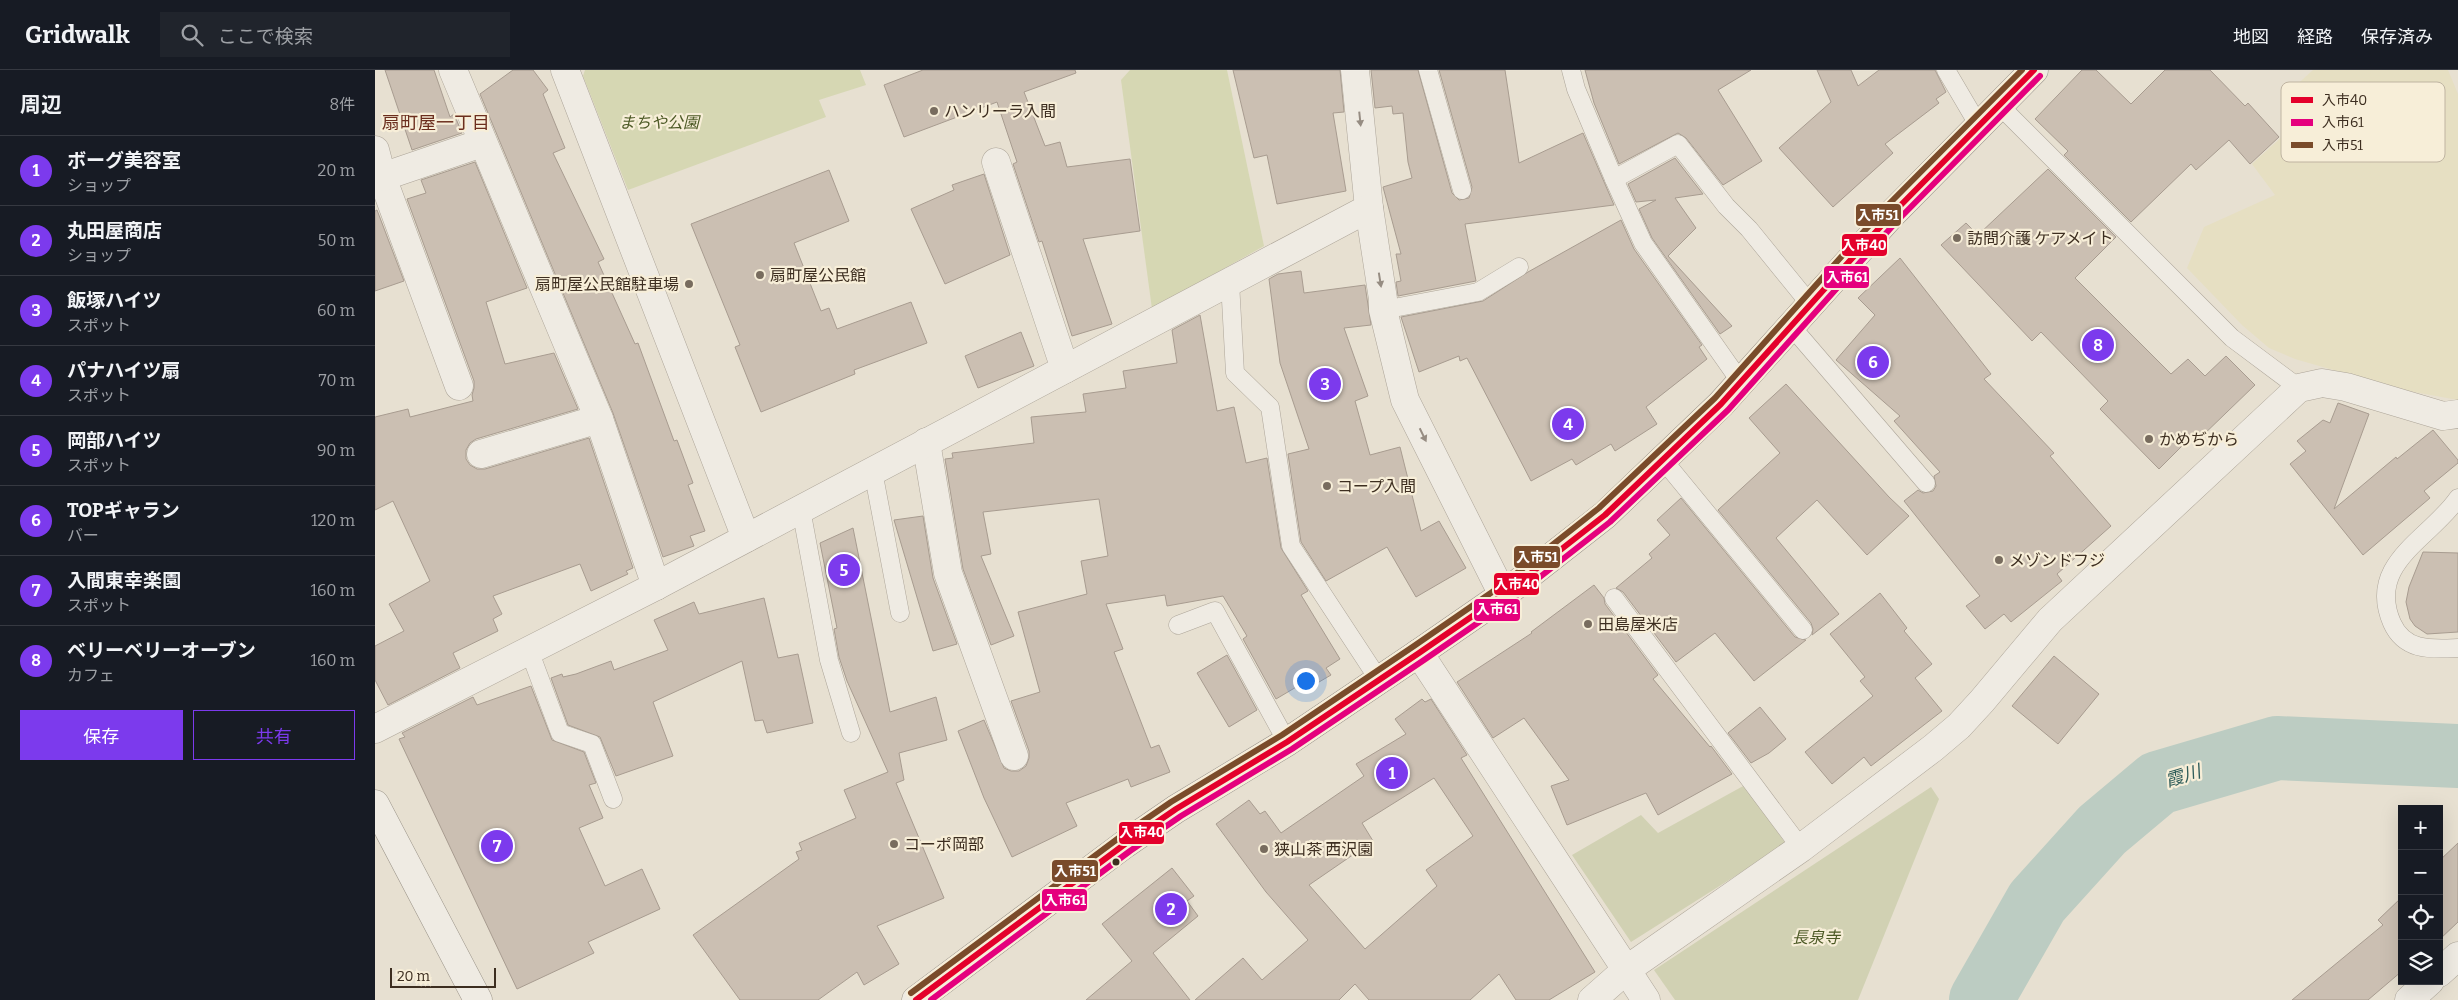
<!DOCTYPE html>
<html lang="ja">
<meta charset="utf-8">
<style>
body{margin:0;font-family:Bitter,"Noto Sans JP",serif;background:#20242c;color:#f1f3f6}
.controls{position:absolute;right:15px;bottom:15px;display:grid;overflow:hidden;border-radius:0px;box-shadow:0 5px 20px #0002}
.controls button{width:45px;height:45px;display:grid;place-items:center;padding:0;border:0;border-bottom:1px solid #363941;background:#171b24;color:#f1f3f6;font:25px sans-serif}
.scale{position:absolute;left:15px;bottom:12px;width:106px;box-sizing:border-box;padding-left:5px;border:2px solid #3d2e20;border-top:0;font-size:14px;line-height:18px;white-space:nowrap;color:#3d2e20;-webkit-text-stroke:4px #f7eed8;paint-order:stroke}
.you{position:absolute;left:930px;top:610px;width:18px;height:18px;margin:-12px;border:4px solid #fff;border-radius:50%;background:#1a73e8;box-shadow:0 0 0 8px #1a73e833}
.badge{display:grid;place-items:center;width:32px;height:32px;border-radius:50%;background:#7c3aed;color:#fff;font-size:16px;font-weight:700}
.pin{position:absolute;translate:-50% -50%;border:2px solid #fff;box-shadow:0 1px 5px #0006}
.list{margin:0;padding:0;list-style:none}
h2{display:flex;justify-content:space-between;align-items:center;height:65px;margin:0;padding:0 20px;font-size:21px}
h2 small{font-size:16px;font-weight:400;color:#9ea1a6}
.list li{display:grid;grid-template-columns:32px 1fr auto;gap:15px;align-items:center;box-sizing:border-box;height:70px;padding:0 20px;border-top:1px solid #363941}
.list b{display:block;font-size:19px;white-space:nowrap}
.list p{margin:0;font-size:16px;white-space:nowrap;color:#9ea1a6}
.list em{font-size:16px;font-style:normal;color:#9ea1a6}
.actions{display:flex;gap:10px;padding:15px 20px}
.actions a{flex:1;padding:11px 0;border:1px solid #7c3aed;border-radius:0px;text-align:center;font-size:18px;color:#7c3aed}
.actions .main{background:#7c3aed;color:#fff}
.icon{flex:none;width:28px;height:28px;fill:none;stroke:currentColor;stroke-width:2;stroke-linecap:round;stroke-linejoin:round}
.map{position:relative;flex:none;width:2083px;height:930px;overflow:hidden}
header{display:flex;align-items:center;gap:30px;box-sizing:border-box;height:70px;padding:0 25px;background:#171b24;border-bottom:1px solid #363941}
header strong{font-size:24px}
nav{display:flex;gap:28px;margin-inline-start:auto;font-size:18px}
.search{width:350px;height:45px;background:#20242c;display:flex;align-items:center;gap:12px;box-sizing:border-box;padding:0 18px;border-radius:0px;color:#9ea1a6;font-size:19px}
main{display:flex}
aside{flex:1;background:#171b24}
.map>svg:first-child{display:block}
.farmland{fill:#e6dfc2}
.green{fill:#d6d7b3}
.cemetery{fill:#d1d1b3}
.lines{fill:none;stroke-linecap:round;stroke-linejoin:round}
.river{stroke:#bcccc2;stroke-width:64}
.building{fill:#cbbfb2;stroke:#a89c90;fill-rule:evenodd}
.lane-casing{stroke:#ada599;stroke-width:19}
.street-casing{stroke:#ada599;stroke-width:29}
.secondary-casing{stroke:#9c958a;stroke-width:29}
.lane{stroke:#efebe3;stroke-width:18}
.street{stroke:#efebe3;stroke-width:28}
.secondary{stroke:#efebe3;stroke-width:28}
.bus-1-casing{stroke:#f7eed8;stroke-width:10}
.bus-2-casing{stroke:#f7eed8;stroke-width:10}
.bus-3-casing{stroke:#f7eed8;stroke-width:10}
.bus-1{stroke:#e4002b;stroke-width:6}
.bus-2{stroke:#e5007d;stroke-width:6}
.bus-3{stroke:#7a4b2a;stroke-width:6}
.oneway{fill:#968c82}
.poi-dot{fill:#786c5e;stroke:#f7eed8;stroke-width:2}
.bus-dot{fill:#3d2e20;stroke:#f7eed8;stroke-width:2}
.labels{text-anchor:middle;stroke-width:4.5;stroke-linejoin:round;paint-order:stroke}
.poi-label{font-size:16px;fill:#3d2e20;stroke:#f7eed8;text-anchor:start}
.park-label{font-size:16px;font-style:italic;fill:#4d5a26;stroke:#f7eed8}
.neighbourhood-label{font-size:18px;fill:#6b2e1e;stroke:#f7eed8}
.water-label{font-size:18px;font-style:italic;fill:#2f5d5a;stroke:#f7eed8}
.key{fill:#f7eed8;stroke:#bfb4a1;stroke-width:1}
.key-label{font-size:14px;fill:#3d2e20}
.line-badge{stroke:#f7eed8;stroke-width:2}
.badge-label{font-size:14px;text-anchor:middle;font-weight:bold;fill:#fff}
</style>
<header>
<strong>Gridwalk</strong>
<div class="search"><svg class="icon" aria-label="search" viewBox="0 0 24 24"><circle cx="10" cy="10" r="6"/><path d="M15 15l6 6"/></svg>ここで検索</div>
<nav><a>地図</a><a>経路</a><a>保存済み</a></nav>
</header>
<main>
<aside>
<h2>周辺<small>8件</small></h2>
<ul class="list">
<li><span class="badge">1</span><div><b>ボーグ美容室</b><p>ショップ</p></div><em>20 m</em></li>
<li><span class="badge">2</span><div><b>丸田屋商店</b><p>ショップ</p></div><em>50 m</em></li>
<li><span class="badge">3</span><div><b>飯塚ハイツ</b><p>スポット</p></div><em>60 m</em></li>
<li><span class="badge">4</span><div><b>パナハイツ扇</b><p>スポット</p></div><em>70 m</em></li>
<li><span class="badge">5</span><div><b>岡部ハイツ</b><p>スポット</p></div><em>90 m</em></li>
<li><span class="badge">6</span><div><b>TOPギャラン</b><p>バー</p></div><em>120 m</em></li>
<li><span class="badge">7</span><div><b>入間東幸楽園</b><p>スポット</p></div><em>160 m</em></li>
<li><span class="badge">8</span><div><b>ベリーベリーオーブン</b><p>カフェ</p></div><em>160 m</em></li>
</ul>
<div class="actions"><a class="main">保存</a><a>共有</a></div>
</aside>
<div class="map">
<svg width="2083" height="930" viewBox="0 0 2083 930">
<rect width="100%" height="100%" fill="#e7e0d1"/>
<polygon class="farmland" points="1938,0 2073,0 2083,24 2083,330 2028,320 1920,289 1894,278 1867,255 1812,198 1829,157 1900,125 1877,94 1933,43 1916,20"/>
<g class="green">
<polygon points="210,0 485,0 491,15 444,30 451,47 253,120 208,6"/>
<polygon points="755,0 852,0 889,176 777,239 746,10"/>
</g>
<g class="cemetery">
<polygon points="1370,715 1411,774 1256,872 1197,785 1266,745 1283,763"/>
<polygon points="1556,717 1564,729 1483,930 1300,930 1279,900"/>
</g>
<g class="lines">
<polyline class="river" points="1606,930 1662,832 1727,760 1783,713 1902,678 2083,686"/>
</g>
<g class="building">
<polygon points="10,0 59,0 75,47 79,44 87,63 37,80"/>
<polygon points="138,0 158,0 173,20 168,24 190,78 178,83 229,189 223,192 260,274 263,273 299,371 302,370 318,413 313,415 330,461 315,466 319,476 288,487 238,343 105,24"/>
<polygon points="548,0 700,0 701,3 649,22 670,76 685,72 692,97 755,89 765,161 708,169 737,254 697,266 667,171 664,172 638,94 642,92 622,32 529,67 509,15"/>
<polygon points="858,0 965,0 969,42 958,43 971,121 902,134 892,85 879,88"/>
<polygon points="996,0 1043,0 1077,123 1084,130 1094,128 1097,117 1064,0 1130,0 1144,93 1208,63 1239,135 1090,154 1101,211 1023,226 1021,212 1026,211 1021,184 1026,184 1008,117 1037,108 1033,92 1028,43 1018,44 1017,36 1000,38"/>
<polygon points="1210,0 1376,0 1343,20 1387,91 1348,115 1311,68 1303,63 1244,94 1219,33"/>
<polygon points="1442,0 1476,0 1483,16 1504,0 1560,0 1571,22 1561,29 1564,33 1510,74 1518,83 1458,137 1404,78 1456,32"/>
<polygon points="1707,0 1721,0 1756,34 1790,0 1835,0 1870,36 1873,33 1904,67 1875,94 1854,70 1821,100 1816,94 1756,152 1689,85 1693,81 1660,49"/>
<polygon points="1300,88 1328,124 1300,128 1321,158 1293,186 1357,256 1345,264 1277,168 1264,139 1281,130 1261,132 1253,114"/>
<polygon points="100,92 152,218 111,232 130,294 179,283 203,339 101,369 95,373 91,380 91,389 95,395 102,399 110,399 214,368 258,498 251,501 253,504 216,521 205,494 118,526 127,544 118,549 123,561 78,583 85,598 13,635 0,610 0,576 29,561 14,534 55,511 18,431 0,440 0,347 33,339 35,347 98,331 97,325 99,318 99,311 32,129 51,123 46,110"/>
<polygon points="1673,99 1741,167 1700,208 1796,304 1813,289 1830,306 1851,286 1880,315 1823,370 1818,365 1784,399 1725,339 1733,331 1666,262 1657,271 1566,175 1591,153 1603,165"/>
<polygon points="454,100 474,151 419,173 446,241 454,238 462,259 536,232 552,273 479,300 480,304 386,342 360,277 365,275 316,154"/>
<polygon points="609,104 635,185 570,214 536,139 579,120 577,115"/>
<polygon points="2,140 29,211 0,221 0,141"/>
<polygon points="1246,150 1259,179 1327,275 1324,277 1332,289 1271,337 1282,354 1240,381 1236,374 1201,395 1197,389 1156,411 1092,288 1085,291 1084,286 1044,302 1026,247 1108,231 1153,202"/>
<polygon points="1525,188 1616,304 1609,309 1679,383 1675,386 1736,456 1682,504 1687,511 1636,552 1629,544 1610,559 1591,536 1605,526 1529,431 1543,420 1548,423 1558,421 1561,416 1559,406 1565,402 1519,351 1525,346 1461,290 1500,245 1483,228"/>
<polygon points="926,201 929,223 990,215 996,255 969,258 993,326 980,331 995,385 1025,377 1046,461 1064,451 1091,498 1041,527 1012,477 951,511 926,472 913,384 934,379 905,293 894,209 903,204"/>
<polygon points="825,245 842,341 859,337 871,393 892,388 906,478 933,521 926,525 965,589 951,598 956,605 927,622 923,616 901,629 868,569 872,566 848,526 792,536 790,525 731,534 748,579 739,582 776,678 784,675 795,702 756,717 753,709 691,733 702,756 637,787 609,728 583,661 609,650 629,698 636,701 644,701 651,696 654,688 654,681 636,631 665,622 643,542 712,524 706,491 733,486 724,429 608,442 616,484 606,486 639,566 616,575 588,499 570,389 578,388 577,383 659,373 656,347 711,342 708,324 751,318 748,301 802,293 797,260"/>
<polygon points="646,262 659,296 603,318 590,286"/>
<polygon points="1411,314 1514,427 1534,446 1492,485 1442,430 1401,468 1464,544 1437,565 1438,559 1436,553 1343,440 1405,383 1374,348"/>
<polygon points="1963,333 1994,344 1959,439 2021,387 2022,389 2058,360 2083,390 2083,393 2049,421 2055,428 1988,485 1915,394 1931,381 1922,371 1948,350 1955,353"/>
<polygon points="1306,428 1420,567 1431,570 1379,611 1340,563 1301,592 1248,522 1241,518 1277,488 1274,484 1295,465 1282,450"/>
<polygon points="548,446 558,508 582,574 558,581 519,450"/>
<polygon points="478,458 515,642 561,627 572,670 524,683 529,710 521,713 569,828 502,856 524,894 489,915 482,902 443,930 365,930 318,865 424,789 421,782 427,780 424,773 481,748 469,720 513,702 472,611 464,587 459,559 462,558 445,473"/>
<polygon points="2048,482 2083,483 2083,562 2052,564 2040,556 2035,549 2031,532 2034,517"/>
<polygon points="1219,515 1229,528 1230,534 1283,605 1278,609 1335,677 1336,676 1357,704 1283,745 1271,723 1192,755 1176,716 1194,710 1149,648 1118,668 1082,612 1157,563 1156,562"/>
<polygon points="1505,523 1532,558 1529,561 1557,594 1540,608 1567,641 1496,696 1489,687 1457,714 1430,682 1498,626 1485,611 1490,607 1455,564"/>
<polygon points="389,528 403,588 423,584 438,653 392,663 388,650 380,651 367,591 278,632 298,686 241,706 225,667 193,655 176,608 187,604 188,607 201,604 236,591 239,600 293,580 279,550 319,532 324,544"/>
<polygon points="852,585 882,640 854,657 822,603"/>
<polygon points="1679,586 1724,624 1683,674 1637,636"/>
<polygon points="156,616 177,670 209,682 221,713 214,715 228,748 204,758 230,816 267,799 285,839 213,872 219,883 142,919 24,669 30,667 27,663 98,627 102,635"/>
<path d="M1047,629L1050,632L1056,629L1092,685L1086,688L1220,902L1174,930H1141L1124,904L1095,930H994L980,914L964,930H820L868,888L887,910L933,870L891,822L841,754L874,730L885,744L890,741L906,763L989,706L981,694L1031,664L1020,649ZM1059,708L1098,766L1051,800L1062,816L990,879L934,815L998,771L987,753Z"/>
<polygon points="1385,637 1411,669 1394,683 1376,693 1353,663"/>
<polygon points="2083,773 2083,852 2064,870 2064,791"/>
<polygon points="797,798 819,826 812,831 823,846 778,883 815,930 711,930 757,891 727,854"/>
<polygon points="2027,827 2027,901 1993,930 1917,930 2008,855 2003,850"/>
</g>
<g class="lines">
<g class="lane-casing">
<g id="lane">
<polyline points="1053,0 1087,120"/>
<polyline points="1196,0 1201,19 1239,109 1268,173 1365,311"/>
<polyline points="1571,0 1604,56"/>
<polyline points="1624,35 1857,268 1924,318"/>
<polyline points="1239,109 1303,74 1351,136 1374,159 1435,234"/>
<polyline points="855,212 860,303 895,337 916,476 1004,610"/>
<polyline points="1008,240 1103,222 1144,197"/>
<polyline points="1416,256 1551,413"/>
<polyline points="1289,391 1428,560"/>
<polyline points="498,401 525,543"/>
<path d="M2083,428C2055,469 1991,493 2017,553C2030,582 2057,579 2083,578"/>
<polyline points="426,439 454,590 476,663"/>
<polyline points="1239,528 1426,778"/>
<polyline points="803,555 840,541 912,672"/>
<polyline points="154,580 185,663 217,674 238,729"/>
</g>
</g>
<g class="street-casing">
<g id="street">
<polyline points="78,0 224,349 281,516"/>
<polyline points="190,0 371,468"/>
<polyline points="980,0 994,138 1008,229 1008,240 1030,330 1128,525"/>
<polyline points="0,80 7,107 84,316"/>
<polyline points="621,92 690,299"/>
<polyline points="7,107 107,73"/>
<polyline points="551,372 573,503 639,686"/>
<polyline points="106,384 224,349"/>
<polyline points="1044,583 1271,930"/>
<polyline points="0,659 281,516 994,138"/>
<polyline points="2064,903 2083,886"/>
<polyline points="1217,930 1251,900 1426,778 1558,678 1584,656 1607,631 1675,550 1924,318 1947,313 1971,317 2068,346 2083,344"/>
<polyline points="2034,930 2055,911"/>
</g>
</g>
<g class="secondary-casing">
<g id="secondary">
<polyline points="0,734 103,930"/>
<polyline points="541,930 750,774 801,739 912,672 1044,583 1128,525 1230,445 1346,334 1516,145 1659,0"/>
</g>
</g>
<use href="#lane" class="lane"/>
<use href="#street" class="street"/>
<use href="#secondary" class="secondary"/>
<g class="bus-1-casing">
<polyline id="bus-1" points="541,930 750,774 801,739 912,672 1044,583 1128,525 1230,445 1346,334 1516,145 1659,0"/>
</g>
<g class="bus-2-casing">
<polyline id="bus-2" points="556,930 755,781 806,746 917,679 1049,590 1133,532 1235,452 1353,340 1522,151 1665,6"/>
</g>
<g class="bus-3-casing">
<polyline id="bus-3" points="536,923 745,767 796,732 907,665 1039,576 1123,518 1224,438 1340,328 1509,139 1647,0"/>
</g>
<use href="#bus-1" class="bus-1"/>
<use href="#bus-2" class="bus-2"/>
<use href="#bus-3" class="bus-3"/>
</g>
<defs><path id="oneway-solid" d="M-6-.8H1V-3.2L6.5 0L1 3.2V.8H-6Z" transform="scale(1.25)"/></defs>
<g class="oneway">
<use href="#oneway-solid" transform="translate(985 49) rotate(84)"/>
<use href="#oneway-solid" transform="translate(1005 210) rotate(81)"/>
<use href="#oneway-solid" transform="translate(1048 365) rotate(64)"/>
</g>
<g class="poi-dot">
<circle cx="559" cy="41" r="5"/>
<circle cx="1582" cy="168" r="5"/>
<circle cx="385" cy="205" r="5"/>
<circle cx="314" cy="214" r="5"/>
<circle cx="1774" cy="369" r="5"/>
<circle cx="952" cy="416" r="5"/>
<circle cx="1624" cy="490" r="5"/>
<circle cx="1213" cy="554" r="5"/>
<circle cx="519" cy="774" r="5"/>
<circle cx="889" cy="779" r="5"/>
</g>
<circle class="bus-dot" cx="741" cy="792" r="4.5"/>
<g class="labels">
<g class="poi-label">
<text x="569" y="47">ハンリーラ入間</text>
<text x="1592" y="174">訪問介護 ケアメイト</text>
<text x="395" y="211">扇町屋公民館</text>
<text x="304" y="220" text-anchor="end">扇町屋公民館駐車場</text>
<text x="1784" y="375">かめぢから</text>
<text x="962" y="422">コープ入間</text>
<text x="1634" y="496">メゾンドフジ</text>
<text x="1223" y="560">田島屋米店</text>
<text x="529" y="780">コーポ岡部</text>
<text x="899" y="785">狭山茶 西沢園</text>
</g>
<g class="park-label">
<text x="284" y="58">まちや公園</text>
<text x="1441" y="873">長泉寺</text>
</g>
<g class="neighbourhood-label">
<text x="61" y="59">扇町屋一丁目</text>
</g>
<g class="water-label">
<text transform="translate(1808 706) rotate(-17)" y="6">霞川</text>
</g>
</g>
<rect x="1906" y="12" width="164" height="80" rx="8" class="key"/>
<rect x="1916" y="27" width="22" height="6" fill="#e4002b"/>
<rect x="1916" y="49" width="22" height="7" fill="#e5007d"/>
<rect x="1916" y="72" width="22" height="6" fill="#7a4b2a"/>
<g class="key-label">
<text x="1947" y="35">入市40</text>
<text x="1947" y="57">入市61</text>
<text x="1947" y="80">入市51</text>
</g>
<g class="line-badge">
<rect x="1480" y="133" width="47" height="24" rx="5" fill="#7a4b2a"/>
<rect x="1466" y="163" width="47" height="24" rx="5" fill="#e4002b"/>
<rect x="1448" y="195" width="47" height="24" rx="5" fill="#e5007d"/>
<rect x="1138" y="475" width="48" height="24" rx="5" fill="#7a4b2a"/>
<rect x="1118" y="502" width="47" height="24" rx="5" fill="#e4002b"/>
<rect x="1098" y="528" width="48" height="24" rx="5" fill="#e5007d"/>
<rect x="743" y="751" width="47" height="24" rx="5" fill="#e4002b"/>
<rect x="676" y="789" width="48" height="24" rx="5" fill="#7a4b2a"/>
<rect x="666" y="818" width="47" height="24" rx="5" fill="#e5007d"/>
</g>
<g class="badge-label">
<text x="1503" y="150">入市51</text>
<text x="1489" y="180">入市40</text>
<text x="1472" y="212">入市61</text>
<text x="1162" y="492">入市51</text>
<text x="1142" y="519">入市40</text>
<text x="1122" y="544">入市61</text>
<text x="767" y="767">入市40</text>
<text x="700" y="806">入市51</text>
<text x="690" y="835">入市61</text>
</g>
</svg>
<div class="controls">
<button>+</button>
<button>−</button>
<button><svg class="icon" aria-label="locate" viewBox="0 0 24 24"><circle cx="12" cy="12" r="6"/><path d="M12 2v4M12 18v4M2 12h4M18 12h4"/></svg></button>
<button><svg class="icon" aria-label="layers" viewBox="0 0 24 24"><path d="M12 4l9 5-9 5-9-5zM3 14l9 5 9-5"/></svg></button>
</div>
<div class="scale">20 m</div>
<div class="you"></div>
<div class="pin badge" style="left:1017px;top:703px">1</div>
<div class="pin badge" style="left:796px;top:839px">2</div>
<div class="pin badge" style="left:950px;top:314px">3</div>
<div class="pin badge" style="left:1193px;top:354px">4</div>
<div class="pin badge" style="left:469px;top:500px">5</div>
<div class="pin badge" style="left:1498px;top:292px">6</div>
<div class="pin badge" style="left:122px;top:776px">7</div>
<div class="pin badge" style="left:1723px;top:275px">8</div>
</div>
</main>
